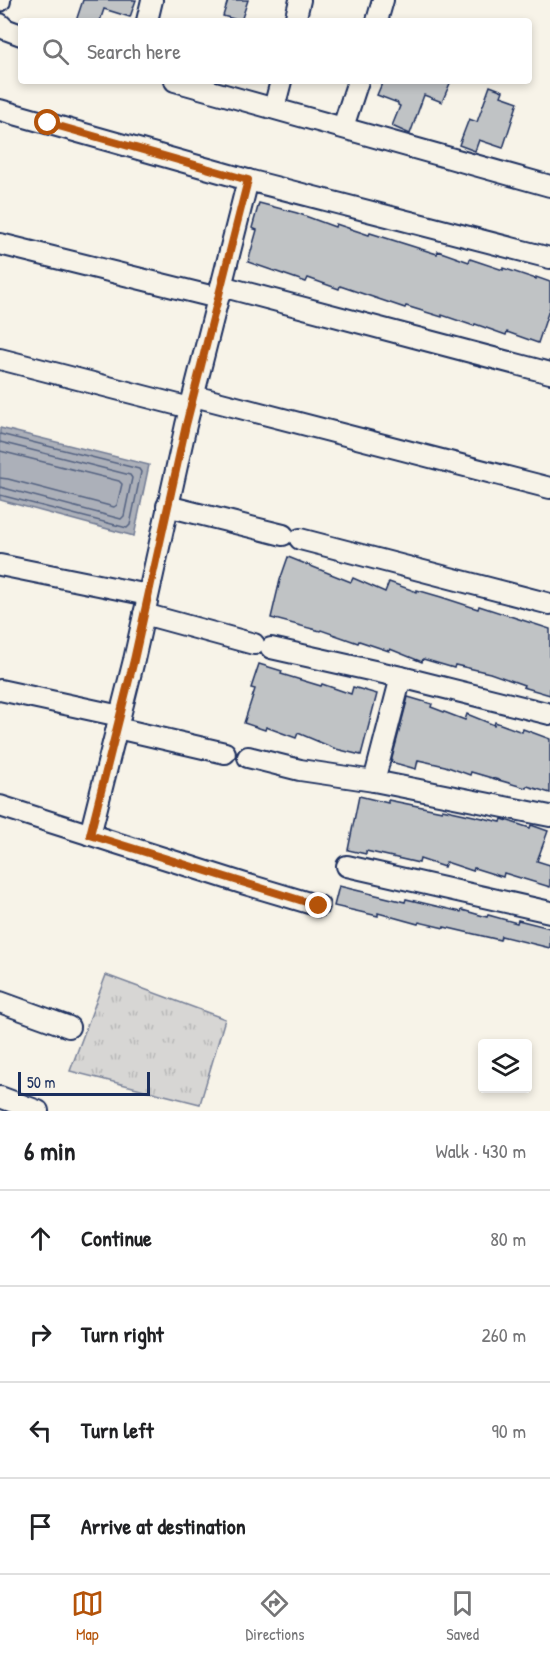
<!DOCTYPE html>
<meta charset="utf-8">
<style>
body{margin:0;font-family:"Patrick Hand",sans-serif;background:#f2f2f2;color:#202124}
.controls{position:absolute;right:18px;bottom:18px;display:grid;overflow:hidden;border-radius:6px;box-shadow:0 3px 9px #0003}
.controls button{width:54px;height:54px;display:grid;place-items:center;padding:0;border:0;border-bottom:2px solid #e0e0e0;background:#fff;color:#202124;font:30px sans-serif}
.scale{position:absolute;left:18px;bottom:15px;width:132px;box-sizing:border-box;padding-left:6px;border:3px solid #1b2f5e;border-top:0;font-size:16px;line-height:21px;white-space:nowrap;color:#1b2f5e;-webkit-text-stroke:4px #f7f3e8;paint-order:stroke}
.stop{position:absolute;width:18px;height:18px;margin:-14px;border:4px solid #b45309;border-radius:50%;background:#fff}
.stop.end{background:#b45309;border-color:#fff;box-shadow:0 2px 6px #0008}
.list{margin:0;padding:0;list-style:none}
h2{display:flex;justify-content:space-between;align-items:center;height:78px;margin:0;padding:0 24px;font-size:26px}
h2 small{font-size:20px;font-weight:400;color:#757577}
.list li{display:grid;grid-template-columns:39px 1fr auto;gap:18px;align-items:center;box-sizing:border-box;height:96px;padding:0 24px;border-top:2px solid #e0e0e0}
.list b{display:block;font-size:22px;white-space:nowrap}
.list em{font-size:20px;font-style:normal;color:#757577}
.icon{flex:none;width:33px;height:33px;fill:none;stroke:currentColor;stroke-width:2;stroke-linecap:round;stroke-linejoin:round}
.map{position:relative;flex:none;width:550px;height:1111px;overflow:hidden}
.search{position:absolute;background:#fff;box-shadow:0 3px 9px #0003;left:18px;right:18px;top:18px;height:66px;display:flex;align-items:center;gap:15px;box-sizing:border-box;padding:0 21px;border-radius:6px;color:#757577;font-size:22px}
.sheet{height:462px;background:#fff}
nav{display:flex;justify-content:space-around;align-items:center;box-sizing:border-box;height:84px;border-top:2px solid #e0e0e0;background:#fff;font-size:16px;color:#757577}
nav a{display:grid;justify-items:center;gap:3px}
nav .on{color:#b45309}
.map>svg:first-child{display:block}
.park{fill:url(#park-tufts);stroke:#798299;stroke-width:1.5}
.water{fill:#acb0b9;stroke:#727c95;stroke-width:1.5}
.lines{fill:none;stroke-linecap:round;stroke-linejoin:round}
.shore{stroke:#556382;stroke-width:1.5}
.building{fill:#c0c3c5;stroke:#1b2f5e;stroke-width:1.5}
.minor-casing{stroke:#1b2f5e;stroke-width:24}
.minor{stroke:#f7f3e8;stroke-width:20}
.route{stroke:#b45309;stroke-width:8}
</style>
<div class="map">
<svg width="550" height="1111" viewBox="0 0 550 1111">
<defs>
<pattern id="park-tufts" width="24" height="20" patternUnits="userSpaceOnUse" patternTransform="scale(1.5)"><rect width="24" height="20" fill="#d7d6d4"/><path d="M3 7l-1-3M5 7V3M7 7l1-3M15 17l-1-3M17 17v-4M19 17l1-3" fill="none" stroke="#b8b8b8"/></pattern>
</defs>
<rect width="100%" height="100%" fill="#f7f3e8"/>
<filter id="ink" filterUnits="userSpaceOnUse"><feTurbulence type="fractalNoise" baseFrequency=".0167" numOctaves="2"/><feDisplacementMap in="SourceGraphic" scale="12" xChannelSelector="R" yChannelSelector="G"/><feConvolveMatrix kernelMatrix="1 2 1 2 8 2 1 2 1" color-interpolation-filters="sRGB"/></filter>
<g filter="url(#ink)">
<polygon class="park" points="106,975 225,1019 200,1104 70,1071"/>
<polygon class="water" points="0,428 149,465 134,536 0,500"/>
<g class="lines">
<g class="shore">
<polyline points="0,434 139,469 141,472 130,525 127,528 0,495"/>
<polyline points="0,442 130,475 132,478 124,516 121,519 0,487"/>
<polyline points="0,451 119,481 122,484 117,505 114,507 8,479 0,478"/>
</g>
</g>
<g class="building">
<polygon points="83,0 136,0 130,17 104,9 100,21 76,21"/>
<polygon points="228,0 248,0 241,21 223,16"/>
<polygon points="383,81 451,81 442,102 424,95 410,134 392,126 400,106 398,105 398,103 377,95"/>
<polygon points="490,86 503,91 501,96 518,102 503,148 479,140 475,151 459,145 469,119 477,122"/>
<polygon points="259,203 297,213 335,227 336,224 369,235 370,233 437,254 438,251 469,262 470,259 503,270 503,268 536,279 536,277 550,282 550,307 538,343 507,332 506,335 475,324 474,326 442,315 442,317 406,306 405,308 340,286 339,289 308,278 306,282 248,262 257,230 252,228"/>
<polygon points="288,557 351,582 353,578 385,592 389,582 417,592 417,590 441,597 478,609 479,606 550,629 550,695 523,687 524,685 490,673 455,665 454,668 423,659 422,662 390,649 389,651 359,641 358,643 321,630 320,631 271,618 280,580"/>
<polygon points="259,664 282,671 281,674 321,686 322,684 351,694 353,687 377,694 361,755 336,749 298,733 296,738 266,727 265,730 244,723 255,689 251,688"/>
<polygon points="408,697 432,704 431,707 465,720 467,714 494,725 495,722 522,732 523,729 550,739 550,793 527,786 526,788 471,772 470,775 445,766 418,760 416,769 391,762"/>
<polygon points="359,796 388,803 388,800 442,811 442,809 501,822 502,819 530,828 531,825 548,831 537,861 550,865 550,887 504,873 503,877 474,868 473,871 446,862 444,867 420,859 419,863 366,851 366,854 348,850"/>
<polygon points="339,886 405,902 406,899 461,912 462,910 487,917 488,915 517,923 518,920 550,928 550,948 501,936 500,940 444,927 444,928 419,922 418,924 378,913 378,916 334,906"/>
</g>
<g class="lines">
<g class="minor-casing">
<g id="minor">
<polyline points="0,1 0,0"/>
<polyline points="147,21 152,0"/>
<polyline points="295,21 300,0"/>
<polyline points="377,21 383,0"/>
<polyline points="0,24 5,29 21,35"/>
<polyline points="175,81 550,186"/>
<polyline points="274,108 281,81"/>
<polyline points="0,110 248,180 550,258"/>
<polyline points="343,127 358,81"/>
<polyline points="0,244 218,298"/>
<polyline points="221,286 550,373"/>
<polyline points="0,359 190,408"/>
<polyline points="194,396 550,488"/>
<polyline points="167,506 283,535"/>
<polyline points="300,539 550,604"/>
<polyline points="0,565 148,595"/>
<polyline points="144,614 254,644"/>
<polyline points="271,648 401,677 550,714"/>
<polyline points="0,690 120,716"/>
<polyline points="117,728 225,753"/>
<polyline points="248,757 300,770 374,781 550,816"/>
<polyline points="374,781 401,677"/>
<polyline points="0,806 242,883 319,906"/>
<polyline points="90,835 134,660 186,425 248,180"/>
<polyline points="347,866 550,912"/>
<polyline points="0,1002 69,1027"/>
<polyline points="0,1097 38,1111"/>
</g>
</g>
<use href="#minor" class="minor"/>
</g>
</g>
<g class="lines" filter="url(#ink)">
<polyline class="route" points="48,123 248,180 186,425 134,660 90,835 319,906"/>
</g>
</svg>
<div class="controls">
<button><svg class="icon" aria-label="layers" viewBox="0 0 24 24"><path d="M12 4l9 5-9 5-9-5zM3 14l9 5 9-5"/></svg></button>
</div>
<div class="scale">50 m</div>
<div class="stop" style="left:48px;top:123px"></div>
<div class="stop end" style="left:319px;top:906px"></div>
<div class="search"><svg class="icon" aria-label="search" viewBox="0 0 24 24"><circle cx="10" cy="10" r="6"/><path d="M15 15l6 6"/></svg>Search here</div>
</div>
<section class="sheet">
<h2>6 min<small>Walk · 430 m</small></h2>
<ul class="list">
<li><svg class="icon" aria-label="ahead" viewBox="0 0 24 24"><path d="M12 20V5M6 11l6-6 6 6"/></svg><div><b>Continue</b></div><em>80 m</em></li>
<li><svg class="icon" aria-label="right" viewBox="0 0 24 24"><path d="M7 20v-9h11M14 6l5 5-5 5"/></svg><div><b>Turn right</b></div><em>260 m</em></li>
<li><svg class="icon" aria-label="left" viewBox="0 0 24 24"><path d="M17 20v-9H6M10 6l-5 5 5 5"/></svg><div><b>Turn left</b></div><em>90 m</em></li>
<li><svg class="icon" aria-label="arrive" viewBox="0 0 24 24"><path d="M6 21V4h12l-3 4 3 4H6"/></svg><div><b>Arrive at destination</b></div></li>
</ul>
</section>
<nav>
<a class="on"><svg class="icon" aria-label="map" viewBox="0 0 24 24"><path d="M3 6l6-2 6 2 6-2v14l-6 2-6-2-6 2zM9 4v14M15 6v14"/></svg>Map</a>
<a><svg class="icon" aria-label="directions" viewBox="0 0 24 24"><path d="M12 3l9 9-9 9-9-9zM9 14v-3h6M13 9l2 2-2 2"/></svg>Directions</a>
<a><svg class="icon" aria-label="saved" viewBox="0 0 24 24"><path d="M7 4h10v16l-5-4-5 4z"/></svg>Saved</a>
</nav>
